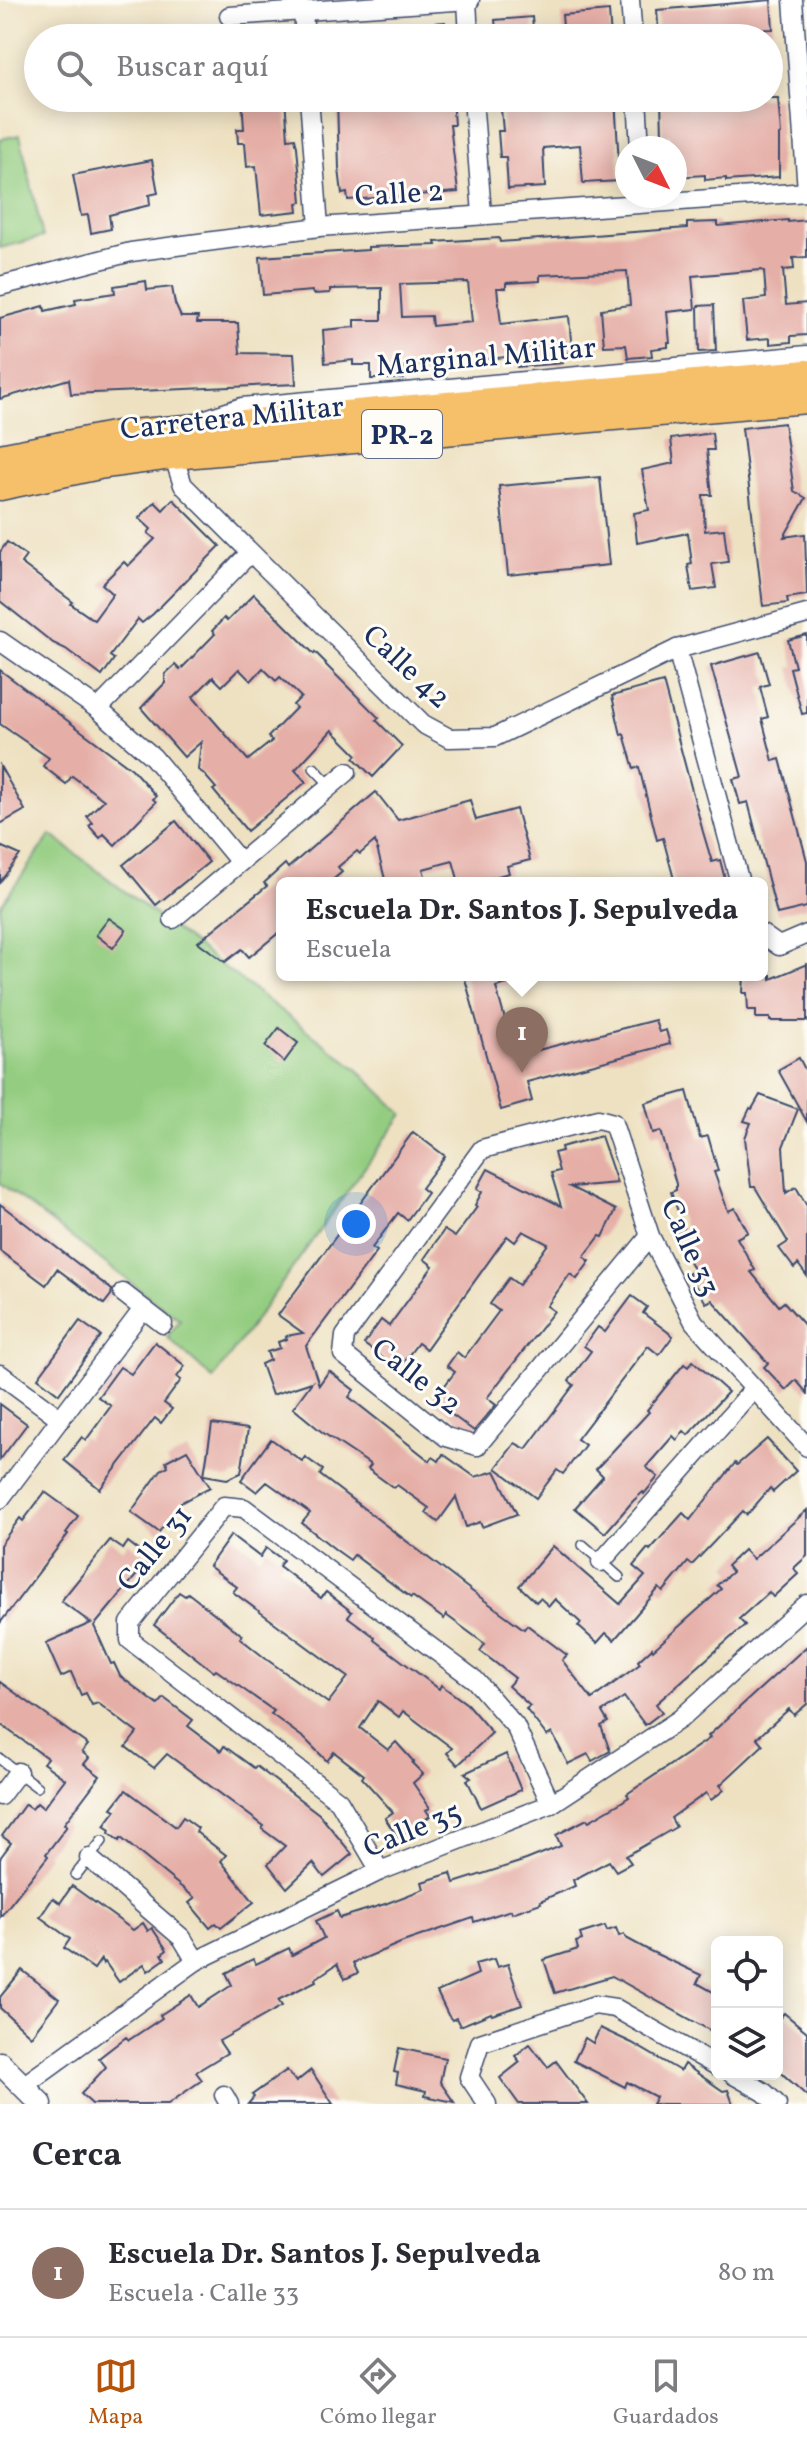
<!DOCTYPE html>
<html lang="es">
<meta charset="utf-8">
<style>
body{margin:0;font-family:Vollkorn,serif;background:#f7f7f7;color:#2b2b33}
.controls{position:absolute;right:24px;bottom:24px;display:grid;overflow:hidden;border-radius:12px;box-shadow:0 4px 20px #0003}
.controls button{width:72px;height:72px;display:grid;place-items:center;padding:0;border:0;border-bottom:2px solid #e1e1e2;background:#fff;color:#2b2b33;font:40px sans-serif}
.compass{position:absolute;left:615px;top:136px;width:72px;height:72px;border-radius:50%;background:#fff;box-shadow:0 4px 20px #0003;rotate:132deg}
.you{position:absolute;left:356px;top:1224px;width:28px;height:28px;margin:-20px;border:6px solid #fff;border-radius:50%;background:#1a73e8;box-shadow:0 0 0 12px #1a73e833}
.badge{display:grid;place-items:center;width:52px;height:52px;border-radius:50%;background:#b45309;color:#fff;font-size:26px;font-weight:700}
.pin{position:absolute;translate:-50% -66px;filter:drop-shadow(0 2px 4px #0008)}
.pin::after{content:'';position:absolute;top:42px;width:28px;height:24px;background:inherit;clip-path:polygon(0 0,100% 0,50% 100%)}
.popup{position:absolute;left:276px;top:877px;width:492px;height:104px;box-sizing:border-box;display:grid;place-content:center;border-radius:12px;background:#fff;filter:drop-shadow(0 2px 6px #0005);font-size:26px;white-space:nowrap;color:#7c7c81}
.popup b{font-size:30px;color:#2b2b33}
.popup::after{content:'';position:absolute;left:50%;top:100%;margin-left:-16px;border:16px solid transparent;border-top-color:#fff}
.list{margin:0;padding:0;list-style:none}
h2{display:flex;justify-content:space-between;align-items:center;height:104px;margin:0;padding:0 32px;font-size:34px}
h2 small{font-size:26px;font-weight:400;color:#7c7c81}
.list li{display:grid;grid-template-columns:52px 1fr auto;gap:24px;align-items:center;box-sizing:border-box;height:128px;padding:0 32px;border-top:2px solid #e1e1e2}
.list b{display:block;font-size:30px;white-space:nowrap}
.list p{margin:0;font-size:26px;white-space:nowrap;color:#7c7c81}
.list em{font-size:26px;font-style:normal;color:#7c7c81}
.icon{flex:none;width:44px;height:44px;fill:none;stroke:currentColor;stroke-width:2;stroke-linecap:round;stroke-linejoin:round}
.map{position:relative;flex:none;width:807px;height:2104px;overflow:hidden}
.search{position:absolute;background:#fff;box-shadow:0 4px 20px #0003;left:24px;right:24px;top:24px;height:88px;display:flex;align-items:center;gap:20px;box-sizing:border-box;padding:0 28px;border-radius:44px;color:#7c7c81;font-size:30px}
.sheet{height:232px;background:#fff}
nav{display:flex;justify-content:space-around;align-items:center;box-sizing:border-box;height:112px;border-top:2px solid #e1e1e2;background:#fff;font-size:22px;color:#7c7c81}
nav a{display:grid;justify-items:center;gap:4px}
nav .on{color:#b45309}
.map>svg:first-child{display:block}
.green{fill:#94cd81;stroke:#587e70;stroke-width:2}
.building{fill:#e5afa7;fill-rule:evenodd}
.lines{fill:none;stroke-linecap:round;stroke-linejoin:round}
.service-casing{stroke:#3b4a6d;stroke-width:12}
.minor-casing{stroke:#3b4a6d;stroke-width:21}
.tertiary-casing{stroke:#3b4a6d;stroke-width:25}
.primary-casing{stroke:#3b4a6d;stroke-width:31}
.service{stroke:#fff;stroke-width:9}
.minor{stroke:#fff;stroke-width:18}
.tertiary{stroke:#fff;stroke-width:22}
.primary{stroke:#f6c06b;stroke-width:28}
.labels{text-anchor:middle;stroke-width:6;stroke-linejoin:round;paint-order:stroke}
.shield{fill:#fdfcf7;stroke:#5f6c8c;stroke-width:2}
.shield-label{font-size:28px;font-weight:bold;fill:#1b2f5e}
.street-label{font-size:30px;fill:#1b2f5e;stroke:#fdfcf7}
</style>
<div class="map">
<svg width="807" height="2104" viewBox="0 0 807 2104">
<rect width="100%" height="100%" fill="#fdfcf7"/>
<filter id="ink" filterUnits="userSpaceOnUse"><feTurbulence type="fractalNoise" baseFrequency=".0125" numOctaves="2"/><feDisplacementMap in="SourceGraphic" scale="16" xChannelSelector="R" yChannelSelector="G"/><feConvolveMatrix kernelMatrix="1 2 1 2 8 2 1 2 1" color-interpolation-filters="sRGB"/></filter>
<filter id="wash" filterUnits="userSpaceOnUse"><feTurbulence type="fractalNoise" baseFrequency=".006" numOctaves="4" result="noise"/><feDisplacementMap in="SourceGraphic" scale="32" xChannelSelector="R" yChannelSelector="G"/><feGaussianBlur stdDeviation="1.8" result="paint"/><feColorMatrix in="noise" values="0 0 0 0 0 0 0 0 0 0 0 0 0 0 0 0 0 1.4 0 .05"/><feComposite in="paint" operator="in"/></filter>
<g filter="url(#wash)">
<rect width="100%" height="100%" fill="#eee1c1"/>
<g class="green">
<polygon points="20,135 43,237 0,248 0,139"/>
<polygon points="51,835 356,1068 403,1114 213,1379 167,1337 180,1320 0,1183 0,906"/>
</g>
<g id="blocks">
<g class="building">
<polygon points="771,0 773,29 734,30 708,32 708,35 659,38 657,10"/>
<polygon points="609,11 611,38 564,38 562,15"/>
<polygon points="532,17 534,38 497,38 495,20"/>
<polygon points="445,22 446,38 383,38 382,27"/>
<polygon points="242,98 285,98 288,139 295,138 297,147 302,202 297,203 298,211 261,215 256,166 247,167 245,143 238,143 237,129 244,129"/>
<polygon points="337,98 452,98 454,125 450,125 458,192 348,200 347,193 342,194 339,169"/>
<polygon points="500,98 615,98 620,181 583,183 580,145 543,148 545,187 508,189 506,157 500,157 498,131 503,131"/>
<polygon points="661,98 778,98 781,134 779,135 779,177 726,181 726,178 705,180 705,175 675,177 675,148 671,148 670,135 662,136"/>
<polygon points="152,160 158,193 149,195 150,205 109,215 111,229 91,233 88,215 81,216 73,175"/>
<path d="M788,220V222L807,220V257L793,258L794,269L783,270L786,305L807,303V335L791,336V342L770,344V338L747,340L743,301L766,298L764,271L761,270L692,276L695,309L667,312L670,343H668V347L651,349L652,356L628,358L626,345L604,346L601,309L630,305L627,271L540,275V281L506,283V288H497L501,324L569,316L572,353H562L563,363L517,367L516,356L477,360L476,356L433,360V365L404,366V379H371V365H353V360L325,363L323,330L355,327V320H382V288L330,289V293L313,294L312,291L263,295L260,257L368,250V247L436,245L435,242L499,238L500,242L687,228V223L718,222V226ZM468,282L472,322L432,326L431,316L402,317L400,284Z"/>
<polygon points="146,281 147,290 172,287 175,304 181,317 198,317 197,323 238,323 240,353 294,354 296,384 71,394 69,379 0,399 0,318 44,306 45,311 76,304 75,299 115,293 114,286"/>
<polygon points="714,305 716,351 699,352 698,306"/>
<polygon points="784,423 794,491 806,498 784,537 805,534 807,595 787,598 788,603 763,606 742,428"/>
<polygon points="712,433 714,450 707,450 712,495 703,495 705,531 724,529 728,562 712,564 716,588 692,591 688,565 692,564 688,533 637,543 634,513 649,510 642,470 674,463 671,439"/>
<polygon points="600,477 609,565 508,575 499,486"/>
<polygon points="173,499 220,546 153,614 142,623 138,619 110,656 114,659 102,676 66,649 53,643 0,601 0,552 7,542 26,556 21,563 73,602 71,604 94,620 113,594 102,584 124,562 128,566 155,539 148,533 151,529 139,518 155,502 163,510"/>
<path d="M254,594L314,654L315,652L326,663L325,664L379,718L376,720L402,746L373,777L354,758L357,755L332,730L295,770L306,782L247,831L213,790L216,788L203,773L198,770L201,742L184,757L141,708L165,683V674L175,665L180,670L215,634L212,631L224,618L227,621ZM263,668L276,681L280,677L301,697L293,705L296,708L268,737L272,741L248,760L193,697L213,677L222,686L239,669L251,681Z"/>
<polygon points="807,635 807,713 802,714 790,668 795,667 788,640"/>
<polygon points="760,652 769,684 760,687 768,717 762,719 773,761 780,759 807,861 807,907 777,914 748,802 740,804 733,779 742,777 711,666"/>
<polygon points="0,670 132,769 156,796 153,799 156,802 115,845 104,834 100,838 89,826 93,823 87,816 104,800 72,776 66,784 43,766 49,758 0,724"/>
<polygon points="663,682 703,832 712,862 720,860 726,883 675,883 663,838 657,840 639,767 634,769 624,734 621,735 612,696"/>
<polygon points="0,766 25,810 0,824"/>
<polygon points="376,792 398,820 470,800 476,820 516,809 530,860 507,866 509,873 472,883 459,883 453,861 423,869 427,883 386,883 375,841 360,854 357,851 338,867 342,872 329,883 282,883 282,930 249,957 242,949 225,962 198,942 267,886 264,883 285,864 288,868"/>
<polygon points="176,821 209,862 156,905 123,865"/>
<polygon points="0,846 20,855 0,882"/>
<polygon points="109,918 126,930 113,948 96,935"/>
<polygon points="807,964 807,1021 770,1021 770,1018 756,1018 756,1010 748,1010 747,993 743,993 744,975 771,975 771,979"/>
<polygon points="464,975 524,975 525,979 496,987 515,1056 655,1020 659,1032 666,1030 670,1044 527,1082 532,1101 501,1110"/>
<polygon points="279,1028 298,1043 284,1062 265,1046"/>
<polygon points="799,1058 807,1073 807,1122 778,1070"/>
<polygon points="687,1091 700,1138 708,1136 718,1171 714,1172 728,1211 735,1208 748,1232 737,1238 755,1270 751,1272 779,1306 784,1302 807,1328 807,1393 796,1380 786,1390 764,1367 768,1363 712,1300 706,1303 688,1274 694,1271 675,1233 684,1228 671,1192 676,1190 676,1184 661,1131 653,1133 645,1103"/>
<polygon points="760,1095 798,1109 783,1147 786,1193 796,1187 807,1206 807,1276 798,1264 794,1268 779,1248 788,1242 755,1187 751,1187 745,1138 751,1123 744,1121 750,1108 752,1109"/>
<polygon points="413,1132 445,1156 421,1188 427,1193 407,1220 398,1213 372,1248 377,1251 306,1346 319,1385 329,1371 354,1390 349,1397 430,1461 433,1457 439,1461 443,1454 475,1477 495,1471 517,1514 482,1527 480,1522 466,1527 456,1497 438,1522 426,1513 429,1508 397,1485 394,1488 368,1469 371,1465 322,1432 293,1408 312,1382 272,1395 261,1364 270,1360 267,1352 280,1348 278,1342 287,1339 286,1336 303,1333 278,1315"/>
<polygon points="601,1136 617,1183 570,1187 616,1210 603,1237 600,1236 584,1257 590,1261 577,1279 570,1274 547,1306 554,1311 487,1398 496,1405 474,1431 433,1401 455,1372 447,1366 457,1352 464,1358 499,1311 490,1304 509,1278 519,1285 548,1244 523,1231 515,1242 507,1236 426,1349 418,1343 398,1369 364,1344 381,1320 389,1326 433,1266 424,1259 444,1230 455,1237 477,1207 475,1205 482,1192 477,1189 488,1169 561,1206 551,1173 559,1171 554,1153 562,1151 561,1147"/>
<polygon points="0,1204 112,1290 111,1295 104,1304 57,1269 46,1285 0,1251"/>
<polygon points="632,1296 647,1307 643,1313 673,1336 659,1355 648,1346 577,1439 585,1445 563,1474 557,1470 536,1498 496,1468 515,1443 526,1449 574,1385 569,1381 591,1351 584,1346 598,1327 605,1332"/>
<polygon points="80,1321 101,1336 59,1394 38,1378"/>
<polygon points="155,1342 185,1366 177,1377 181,1380 164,1403 172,1409 161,1423 155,1418 100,1489 64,1460 82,1437 86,1440 111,1406 98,1397 120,1367 131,1374"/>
<polygon points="693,1361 728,1392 688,1435 684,1431 677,1440 673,1436 646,1467 658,1477 644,1494 643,1492 633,1501 605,1533 575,1508 603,1476 596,1469 649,1412 647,1410 684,1364 688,1367"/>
<polygon points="0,1404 27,1424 0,1460"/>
<polygon points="212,1424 248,1429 241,1473 227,1479 204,1475"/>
<polygon points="271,1439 302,1461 305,1457 323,1470 320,1475 473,1592 524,1629 527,1625 567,1655 562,1660 592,1699 640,1664 638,1661 652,1648 653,1650 721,1589 717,1585 732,1572 727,1566 744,1550 753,1559 807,1510 807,1556 794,1568 798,1574 773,1597 769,1592 739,1619 745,1625 656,1704 662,1712 645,1725 624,1697 602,1712 608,1722 601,1726 610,1751 592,1761 588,1754 568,1764 552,1733 547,1736 526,1709 530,1706 508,1686 515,1678 480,1651 485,1644 446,1615 444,1619 412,1596 411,1598 354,1555 350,1560 336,1550 302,1523 310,1513 267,1482 257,1492 241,1480"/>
<polygon points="767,1439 796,1471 773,1492 770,1488 747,1515 743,1511 692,1565 688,1562 663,1592 659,1588 614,1640 606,1633 597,1643 578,1626 581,1623 555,1599 549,1606 540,1598 536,1602 519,1586 553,1546 620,1604 645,1576 633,1566 648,1548 650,1550 683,1513 690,1520 735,1463 737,1465"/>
<polygon points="187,1450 210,1487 180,1503 159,1532 131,1512 161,1470 168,1466 166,1461"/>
<polygon points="45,1492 78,1516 66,1533 68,1534 0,1623 0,1545 20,1518 23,1521"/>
<polygon points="231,1535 260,1557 266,1548 283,1560 279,1566 321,1598 326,1592 352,1612 348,1617 375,1637 374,1640 439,1689 441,1685 467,1704 492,1733 458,1765 447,1753 452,1748 403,1711 399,1717 378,1701 360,1728 388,1750 396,1742 414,1762 412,1763 423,1774 413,1783 430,1808 426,1810 430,1816 398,1838 385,1818 393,1812 362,1778 364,1775 334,1752 327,1761 305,1739 271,1714 274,1711 216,1670 214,1672 154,1625 179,1592 185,1596 188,1593 242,1635 240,1638 266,1659 328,1703 348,1677 233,1592 237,1587 209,1566"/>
<polygon points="110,1540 123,1549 128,1542 150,1559 94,1626 111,1664 114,1663 120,1676 158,1705 164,1698 193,1720 188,1726 221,1751 224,1746 254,1768 256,1766 319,1814 352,1854 324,1877 313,1863 287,1888 268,1864 285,1846 262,1829 264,1826 167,1754 154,1768 126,1747 137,1733 98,1703 92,1705 86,1693 81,1695 71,1672 61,1677 46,1643 91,1623 61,1601"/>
<polygon points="807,1646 807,1704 794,1715 789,1709 757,1738 763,1745 720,1785 724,1790 711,1800 706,1793 671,1818 676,1827 626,1856 631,1863 616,1871 609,1861 573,1880 575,1886 540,1901 541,1903 512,1913 511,1910 474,1922 473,1918 403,1942 353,1963 358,1973 345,1979 337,1964 315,1979 316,1981 278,2000 282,2006 219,2041 227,2053 196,2072 202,2080 168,2104 92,2104 81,2094 106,2067 99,2058 126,2037 129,2040 162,2018 160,2015 191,1995 198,2007 232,1985 226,1973 253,1959 256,1964 289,1948 292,1955 324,1938 316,1921 337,1911 340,1918 385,1904 424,1889 422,1882 451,1873 454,1883 526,1860 561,1846 556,1835 587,1819 589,1821 620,1803 629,1797 627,1794 710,1738 708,1736"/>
<polygon points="0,1682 88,1745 82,1752 89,1758 84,1764 100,1776 64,1824 67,1826 46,1854 48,1856 0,1917 0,1858 11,1843 2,1836 25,1804 32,1809 37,1803 43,1808 65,1779 43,1763 47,1758 0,1724"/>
<polygon points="506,1754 521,1790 481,1808 467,1780 471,1778 465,1773"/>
<polygon points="126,1790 176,1827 183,1817 198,1828 196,1832 226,1855 221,1861 254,1902 221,1928 216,1923 210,1928 189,1903 195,1898 121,1838 119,1841 109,1833 110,1830 104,1826 116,1810 112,1808"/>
<polygon points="72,1886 133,1930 143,1923 148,1931 152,1928 167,1950 162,1954 165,1959 148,1971 144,1964 119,1982 105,1962 103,1964 101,1959 94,1969 64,1948 70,1939 40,1917 53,1898 60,1903"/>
<polygon points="605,1926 607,1931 616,1928 619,1936 624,1934 626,1938 650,1951 701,1975 697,1983 717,1994 717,2024 713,2032 612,1976 555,1993 544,1960 578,1949 576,1942 582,1940 580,1934"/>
<polygon points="494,1959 497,1967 508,1964 522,2005 492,2015 491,2013 460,2026 456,2018 452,2020 448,2015 437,1992 478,1974 475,1964"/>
<polygon points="22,1970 59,1999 31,2036 0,2008 0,1997"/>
<polygon points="784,2013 807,2032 807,2096 777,2069 777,2021"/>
<polygon points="600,2028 632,2043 680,2071 684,2064 723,2091 728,2090 733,2104 652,2104 656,2097 627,2082 625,2087 574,2061 585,2038 593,2043"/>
<polygon points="530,2044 548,2067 556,2061 588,2104 519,2104 500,2078 520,2062 515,2056"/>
<polygon points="399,2048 445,2058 440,2082 454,2102 425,2096 426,2091 396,2084 398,2073 394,2072"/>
<polygon points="287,2070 296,2082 311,2070 333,2104 248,2104 254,2097 252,2095"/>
</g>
</g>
</g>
<g filter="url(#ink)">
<use href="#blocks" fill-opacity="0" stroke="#3b4a6d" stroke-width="2"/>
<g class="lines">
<g class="service-casing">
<g id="service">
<polyline points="314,768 331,786"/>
<polyline points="583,1545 619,1577"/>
<polyline points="0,1759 37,1787"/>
<polyline points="76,1875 102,1841"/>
</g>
</g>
<g class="minor-casing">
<g id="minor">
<polyline points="467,0 469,38"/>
<polyline points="630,0 633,38"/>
<polyline points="793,0 807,190"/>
<polyline points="303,12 305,38"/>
<polyline points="229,16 470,0"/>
<polyline points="309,98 319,227"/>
<polyline points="473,98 482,214"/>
<polyline points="637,98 640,148"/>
<polyline points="0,286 131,252 319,227 807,192"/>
<polyline points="206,419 242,407 807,355"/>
<polyline points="173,455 183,485 423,724 449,738 495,737 677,649 807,614"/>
<polyline points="0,641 98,709 153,757 240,862"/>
<polyline points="677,649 740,883"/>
<polyline points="98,709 250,553"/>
<polyline points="173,919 347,772"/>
<polyline points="762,934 779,946 807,934"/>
<polyline points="650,1236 477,1446 446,1437 343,1354 345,1336 482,1149 598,1119 613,1123 650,1236 694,1322 807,1447"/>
<polyline points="123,1293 163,1324"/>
<polyline points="0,1374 61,1419"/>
<polyline points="0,1499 143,1309"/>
<polyline points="601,1562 754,1389"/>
<polyline points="0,1796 18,1772"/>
<polyline points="89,1858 182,1938 196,1961"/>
<polyline points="380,1871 339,1801 130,1640 130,1623 224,1506 244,1508 475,1680 515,1726 551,1804"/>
<polyline points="732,2074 764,2092 777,2104"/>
<polyline points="23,2086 196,1961 380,1871 551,1804 680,1719 807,1604"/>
<polyline points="224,2095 229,2104"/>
<polyline points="487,2104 469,2077 480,2043 595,2005 615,2008 717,2066"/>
</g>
</g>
<g class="tertiary-casing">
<polyline id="tertiary" points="0,2063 41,2104"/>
</g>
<g class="primary-casing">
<g id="primary">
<polyline points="0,458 118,435 807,374"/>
<polyline points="0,486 99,465 173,455 807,399"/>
</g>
</g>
<use href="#service" class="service"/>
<use href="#minor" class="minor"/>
<use href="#tertiary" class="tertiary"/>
<use href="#primary" class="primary"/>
</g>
</g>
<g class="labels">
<rect class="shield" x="362" y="410" width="80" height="48" rx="6"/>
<g class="shield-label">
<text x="402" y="444">PR-2</text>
</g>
<g class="street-label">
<text transform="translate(399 193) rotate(-4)" y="10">Calle 2</text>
<text transform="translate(486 356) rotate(-5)" y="10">Marginal Militar</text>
<text transform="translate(232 417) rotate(-6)" y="10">Carretera Militar</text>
<text transform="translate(407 666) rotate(43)" y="10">Calle 42</text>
<text transform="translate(691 1247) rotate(66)" y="10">Calle 33</text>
<text transform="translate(417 1376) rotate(38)" y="10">Calle 32</text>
<text transform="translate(154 1548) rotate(-51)" y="10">Calle 31</text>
<text transform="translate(412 1829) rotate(-22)" y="10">Calle 35</text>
</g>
</g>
</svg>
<div class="controls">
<button><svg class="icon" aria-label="locate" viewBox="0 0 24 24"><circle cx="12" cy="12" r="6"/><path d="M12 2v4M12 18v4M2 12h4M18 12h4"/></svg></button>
<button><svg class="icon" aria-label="layers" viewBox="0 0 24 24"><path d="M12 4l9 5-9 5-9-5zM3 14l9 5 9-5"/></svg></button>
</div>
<svg class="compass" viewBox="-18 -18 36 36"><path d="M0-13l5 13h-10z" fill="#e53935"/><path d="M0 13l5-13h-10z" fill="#7c7c81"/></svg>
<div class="you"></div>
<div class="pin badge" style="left:522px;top:1073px;background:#8d6e63">1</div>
<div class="popup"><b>Escuela Dr. Santos J. Sepulveda</b>Escuela</div>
<div class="search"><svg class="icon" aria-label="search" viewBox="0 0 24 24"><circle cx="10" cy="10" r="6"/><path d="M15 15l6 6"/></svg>Buscar aquí</div>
</div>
<section class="sheet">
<h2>Cerca<small></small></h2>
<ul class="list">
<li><span class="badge" style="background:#8d6e63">1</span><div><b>Escuela Dr. Santos J. Sepulveda</b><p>Escuela · Calle 33</p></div><em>80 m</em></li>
</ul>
</section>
<nav>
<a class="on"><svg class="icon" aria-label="map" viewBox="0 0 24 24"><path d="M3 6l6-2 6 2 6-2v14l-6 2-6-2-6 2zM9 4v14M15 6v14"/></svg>Mapa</a>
<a><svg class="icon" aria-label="directions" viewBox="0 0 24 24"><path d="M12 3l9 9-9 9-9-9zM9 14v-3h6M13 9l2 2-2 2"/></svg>Cómo llegar</a>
<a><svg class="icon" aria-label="saved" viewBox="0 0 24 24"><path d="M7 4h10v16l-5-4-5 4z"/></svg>Guardados</a>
</nav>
